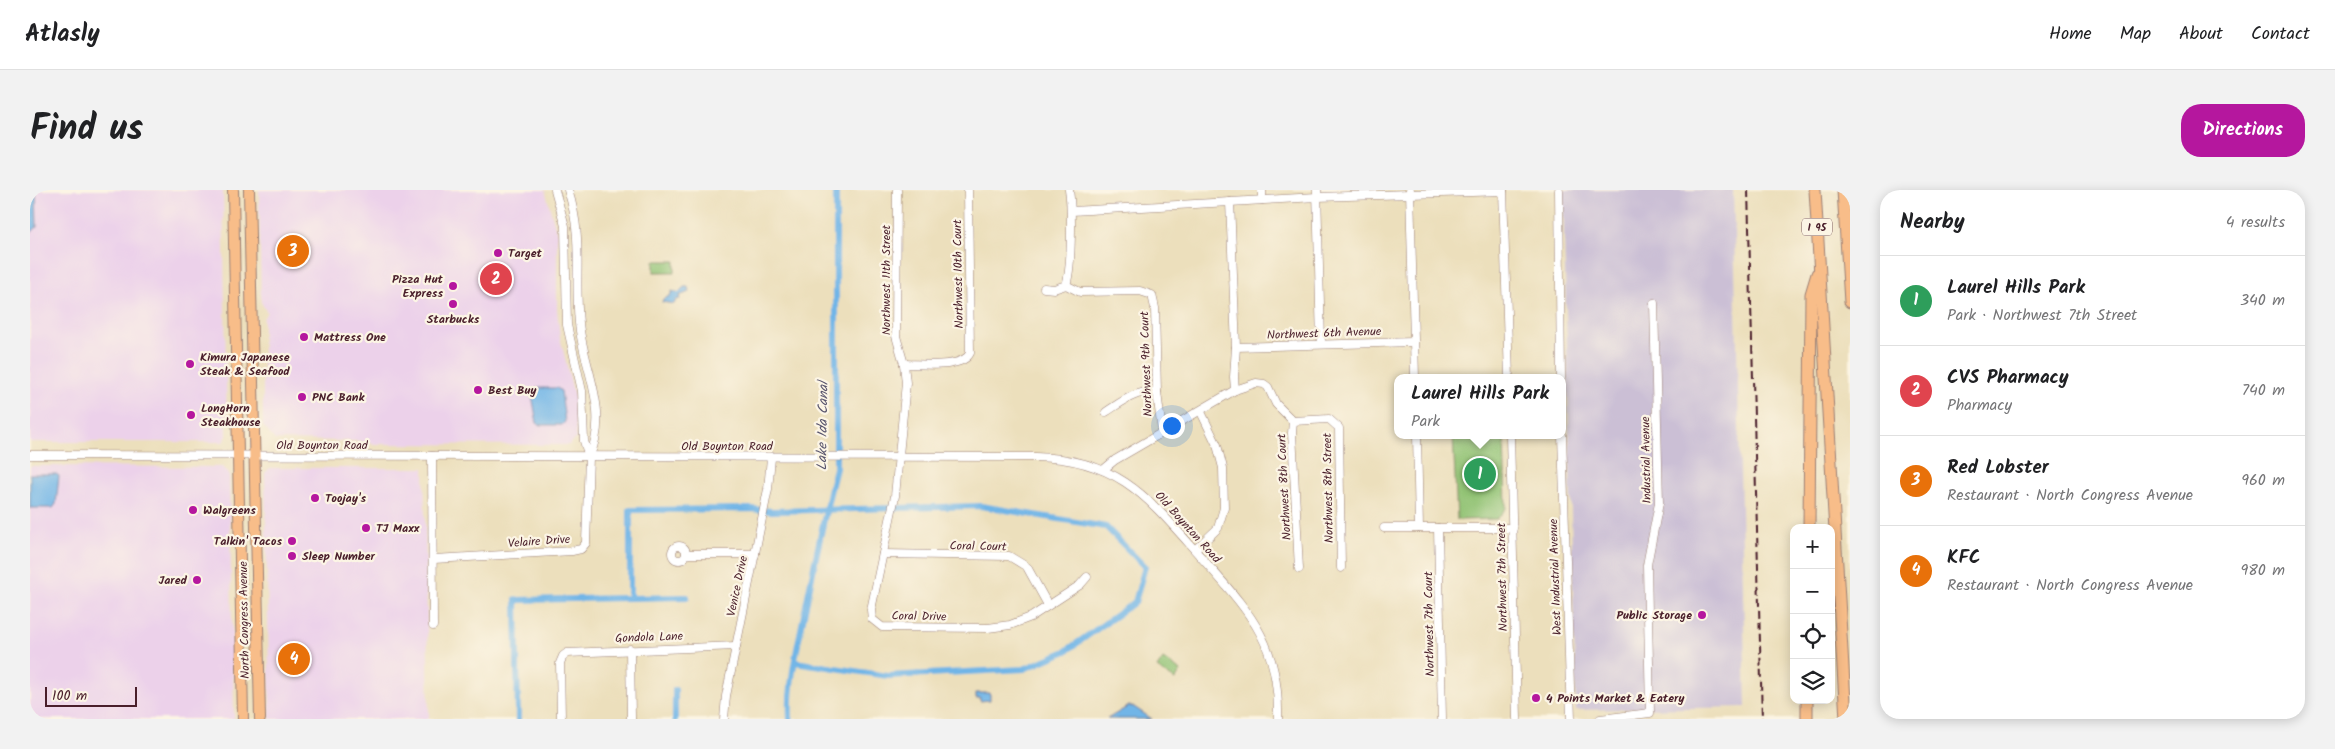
<!DOCTYPE html>
<meta charset="utf-8">
<style>
body{margin:0;font-family:Kalam,sans-serif;background:#f2f2f2;color:#202124}
.controls{position:absolute;right:15px;bottom:15px;display:grid;overflow:hidden;border-radius:10px;box-shadow:0 2px 12px #0003}
.controls button{width:45px;height:45px;display:grid;place-items:center;padding:0;border:0;border-bottom:1px solid #e0e0e0;background:#fff;color:#202124;font:25px sans-serif}
.scale{position:absolute;left:15px;bottom:12px;width:92px;box-sizing:border-box;padding-left:5px;border:2px solid #4a1f2b;border-top:0;font-size:14px;line-height:18px;white-space:nowrap;color:#4a1f2b;-webkit-text-stroke:4px #fcf5e5;paint-order:stroke}
.you{position:absolute;left:1141px;top:235px;width:18px;height:18px;margin:-12px;border:4px solid #fff;border-radius:50%;background:#1a73e8;box-shadow:0 0 0 8px #1a73e833}
.badge{display:grid;place-items:center;width:32px;height:32px;border-radius:50%;background:#b5179e;color:#fff;font-size:16px;font-weight:700}
.pin{position:absolute;translate:-50% -50%;border:2px solid #fff;box-shadow:0 1px 5px #0006}
.popup{position:absolute;left:1364px;top:184px;width:172px;height:65px;box-sizing:border-box;display:grid;place-content:center;border-radius:10px;background:#fff;filter:drop-shadow(0 1px 4px #0005);font-size:16px;white-space:nowrap;color:#757577}
.popup b{font-size:19px;color:#202124}
.popup::after{content:'';position:absolute;left:50%;top:100%;margin-left:-10px;border:10px solid transparent;border-top-color:#fff}
.list{margin:0;padding:0;list-style:none}
h2{display:flex;justify-content:space-between;align-items:center;height:65px;margin:0;padding:0 20px;font-size:21px}
h2 small{font-size:16px;font-weight:400;color:#757577}
.list li{display:grid;grid-template-columns:32px 1fr auto;gap:15px;align-items:center;box-sizing:border-box;height:90px;padding:0 20px;border-top:1px solid #e0e0e0}
.list b{display:block;font-size:19px;white-space:nowrap}
.list p{margin:0;font-size:16px;white-space:nowrap;color:#757577}
.list em{font-size:16px;font-style:normal;color:#757577}
.icon{flex:none;width:28px;height:28px;fill:none;stroke:currentColor;stroke-width:2;stroke-linecap:round;stroke-linejoin:round}
.map{position:relative;flex:none;width:1820px;height:529px;overflow:hidden;border-radius:20px}
header{display:flex;align-items:center;gap:30px;box-sizing:border-box;height:70px;padding:0 25px;background:#fff;border-bottom:1px solid #e0e0e0}
header strong{font-size:24px}
nav{display:flex;gap:28px;margin-inline-start:auto;font-size:18px}
.intro{display:flex;align-items:center;justify-content:space-between;box-sizing:border-box;height:120px;padding:0 30px}
h1{margin:0;font-size:35px}
.button{padding:12px 22px;border-radius:20px;background:#b5179e;color:#fff;font-size:18px;font-weight:700}
main{display:flex;gap:30px;padding:0 30px}
aside{flex:1;background:#fff;border-radius:20px;box-shadow:0 2px 12px #0003}
.map>svg:first-child{display:block}
.built{fill:#ecd1ea}
.industrial{fill:#cbbfd5}
.green{fill:#92c374;stroke:#6e7150}
.water{fill:#71b5e7;stroke:#5e6a89}
.lines{fill:none;stroke-linecap:round;stroke-linejoin:round}
.canal{stroke:#71b5e7;stroke-width:6}
.minor-casing{stroke:#9b7f74;stroke-width:9}
.major-casing{stroke:#9b7f74;stroke-width:12}
.highway-casing{stroke:#9b7f74;stroke-width:13}
.minor{stroke:#fff;stroke-width:8}
.major{stroke:#f8bd89;stroke-width:10}
.highway{stroke:#f8bd89;stroke-width:11}
.rail{stroke:#4a1f2b;stroke-width:2;stroke-dasharray:8 4;stroke-linecap:butt}
.poi-dot{fill:#b5179e;stroke:#fcf5e5;stroke-width:2}
.labels{text-anchor:middle;stroke-width:4.5;stroke-linejoin:round;paint-order:stroke}
.shield{fill:#fcf5e5;stroke:#7f5f63;stroke-width:1}
.shield-label{font-size:11px;font-weight:bold;fill:#4a1f2b}
.poi-label{font-size:12px;font-weight:bold;fill:#4a1f2b;stroke:#fcf5e5;text-anchor:start}
.street-label{font-size:12px;fill:#4a1f2b;stroke:#fcf5e5}
.water-label{font-size:14px;font-style:italic;fill:#58546d;stroke:#fcf5e5}
</style>
<header>
<strong>Atlasly</strong>
<nav><a>Home</a><a>Map</a><a>About</a><a>Contact</a></nav>
</header>
<div class="intro"><h1>Find us</h1><a class="button">Directions</a></div>
<main>
<div class="map">
<svg width="1820" height="529" viewBox="0 0 1820 529">
<rect width="100%" height="100%" fill="#fcf5e5"/>
<filter id="ink" filterUnits="userSpaceOnUse"><feTurbulence type="fractalNoise" baseFrequency=".02" numOctaves="2"/><feDisplacementMap in="SourceGraphic" scale="10" xChannelSelector="R" yChannelSelector="G"/><feConvolveMatrix kernelMatrix="1 2 1 2 8 2 1 2 1" color-interpolation-filters="sRGB"/></filter>
<filter id="wash" filterUnits="userSpaceOnUse"><feTurbulence type="fractalNoise" baseFrequency=".0096" numOctaves="4" result="noise"/><feDisplacementMap in="SourceGraphic" scale="20" xChannelSelector="R" yChannelSelector="G"/><feGaussianBlur stdDeviation="1.12" result="paint"/><feColorMatrix in="noise" values="0 0 0 0 0 0 0 0 0 0 0 0 0 0 0 0 0 1.4 0 .05"/><feComposite in="paint" operator="in"/></filter>
<g filter="url(#wash)">
<rect width="100%" height="100%" fill="#ecdfbc"/>
<g class="built">
<polygon points="0,0 193,0 197,246 193,252 0,252"/>
<polygon points="229,0 515,0 527,44 527,119 530,147 545,210 546,248 539,255 345,254 330,251 245,250 233,236 233,129 237,122 231,112"/>
<polygon points="0,276 192,277 196,280 199,284 204,529 0,529"/>
<polygon points="240,278 394,278 399,529 240,529 235,283"/>
</g>
<polygon class="industrial" points="1533,0 1703,0 1716,517 1546,520"/>
<g class="green">
<rect x="624" y="71" width="21" height="11"/>
<polygon points="1423,245 1437,245 1438,249 1474,247 1476,318 1467,329 1427,330"/>
<polygon points="1133,469 1151,481 1145,490 1127,478"/>
</g>
<g class="water">
<polygon points="0,0 6,0 7,37 0,44"/>
<polygon points="654,97 658,97 659,102 649,106 650,109 646,110 644,114 632,112 633,109 640,106 642,101 648,103"/>
<polygon points="507,198 527,198 531,201 535,232 532,235 510,235 507,233 502,205"/>
<polygon points="0,284 26,284 29,286 26,314 23,318 0,318"/>
<polygon points="946,503 960,503 960,510 950,511 950,508 946,508"/>
<polygon points="1099,516 1104,517 1122,529 1077,529"/>
</g>
<g class="lines">
<g class="canal">
<polyline points="600,408 600,320 721,319 742,321 951,316 1076,337 1115,377 1105,412 1036,461 994,479 858,486 765,472"/>
<polyline points="645,500 645,529"/>
<polyline points="488,529 486,410 657,407"/>
<path d="M760,529C758,492 768,456 775,420C785,373 794,325 806,278V0"/>
</g>
</g>
</g>
<g filter="url(#ink)">
<g class="lines">
<g class="minor-casing">
<g id="minor">
<path d="M538,0C554,49 544,85 549,133C553,178 581,222 559,267"/>
<polyline points="867,0 866,146 874,174 876,193 865,306 841,420 842,429 852,437 958,438 980,435 1001,427 1050,395 1057,387"/>
<polyline points="1232,0 1232,10"/>
<polyline points="1287,0 1291,153"/>
<polyline points="1380,0 1385,188"/>
<polyline points="1473,0 1479,188"/>
<polyline points="1529,0 1531,188"/>
<polyline points="1200,12 1206,157 1204,187 1205,200"/>
<polyline points="1042,21 1287,7 1473,1"/>
<polyline points="1036,95 1050,102 1110,101 1122,105 1125,118 1127,202 1132,242"/>
<path d="M1036,95C1042,78 1042,19 1039,0"/>
<polyline points="1014,98 1024,99 1036,95"/>
<polyline points="1206,157 1383,152"/>
<path d="M874,174C891,174 933,179 940,163L938,0"/>
<path d="M1076,222C1093,211 1106,200 1127,202"/>
<polyline points="1263,231 1299,229 1309,238 1311,378"/>
<polyline points="1387,245 1389,338"/>
<polyline points="1480,245 1487,529"/>
<polyline points="1532,245 1541,529"/>
<path d="M0,265L1006,267C1090,269 1119,309 1171,367C1219,422 1250,452 1248,529"/>
<polyline points="402,266 403,436"/>
<polyline points="1073,280 1085,270 1205,200 1226,193 1234,194 1238,197 1246,214 1263,231 1262,243 1269,379"/>
<polyline points="1354,338 1483,338"/>
<polyline points="1408,338 1412,529"/>
<circle cx="649" cy="363" r="7"/>
<polyline points="1165,360 1188,338 1194,318 1193,278 1187,255 1171,222"/>
<polyline points="656,364 725,364"/>
<polyline points="853,364 979,366 997,377 1018,415"/>
<polyline points="404,369 542,361 551,359 556,353 559,267 554,251 552,201 537,135 535,36 525,0"/>
<polyline points="600,459 601,529"/>
<polyline points="531,529 530,473 533,466 537,463 706,456"/>
<polyline points="694,529 696,506 738,299 741,268"/>
<polyline points="1570,529 1620,523 1617,375 1629,313 1624,113"/>
</g>
</g>
<g class="major-casing">
<g id="major">
<polyline points="203,0 213,529"/>
<polyline points="219,0 230,529"/>
</g>
</g>
<g class="highway-casing">
<g id="highway">
<polyline points="1785,0 1816,529"/>
<polyline points="1813,0 1820,112"/>
<polyline points="1779,338 1781,104 1787,84"/>
<polyline points="1777,529 1777,510"/>
</g>
</g>
<use href="#minor" class="minor"/>
<use href="#major" class="major"/>
<use href="#highway" class="highway"/>
<polyline class="rail" points="1718,0 1732,529"/>
</g>
</g>
<g class="poi-dot">
<circle cx="468" cy="63" r="5"/>
<circle cx="423" cy="96" r="5"/>
<circle cx="423" cy="114" r="5"/>
<circle cx="274" cy="147" r="5"/>
<circle cx="160" cy="174" r="5"/>
<circle cx="448" cy="200" r="5"/>
<circle cx="272" cy="207" r="5"/>
<circle cx="161" cy="225" r="5"/>
<circle cx="285" cy="308" r="5"/>
<circle cx="163" cy="320" r="5"/>
<circle cx="336" cy="338" r="5"/>
<circle cx="262" cy="351" r="5"/>
<circle cx="262" cy="366" r="5"/>
<circle cx="167" cy="390" r="5"/>
<circle cx="1672" cy="425" r="5"/>
<circle cx="1506" cy="508" r="5"/>
</g>
<g class="labels">
<rect class="shield" x="1772" y="28.5" width="30" height="17" rx="4"/>
<g class="shield-label">
<text x="1787" y="41">I 95</text>
</g>
<g class="poi-label">
<text x="478" y="67">Target</text>
<text x="413" y="93" text-anchor="end">Pizza Hut<tspan x="413" dy="14">Express</tspan></text>
<text x="423" y="133" text-anchor="middle">Starbucks</text>
<text x="284" y="151">Mattress One</text>
<text x="170" y="171">Kimura Japanese<tspan x="170" dy="14">Steak &amp; Seafood</tspan></text>
<text x="458" y="204">Best Buy</text>
<text x="282" y="211">PNC Bank</text>
<text x="171" y="222">LongHorn<tspan x="171" dy="14">Steakhouse</tspan></text>
<text x="295" y="312">Toojay's</text>
<text x="173" y="324">Walgreens</text>
<text x="346" y="342">TJ Maxx</text>
<text x="252" y="355" text-anchor="end">Talkin' Tacos</text>
<text x="272" y="370">Sleep Number</text>
<text x="157" y="394" text-anchor="end">Jared</text>
<text x="1662" y="429" text-anchor="end">Public Storage</text>
<text x="1516" y="512">4 Points Market &amp; Eatery</text>
</g>
<g class="street-label">
<text transform="translate(928 84) rotate(-91)" y="4">Northwest 10th Court</text>
<text transform="translate(856 90) rotate(-90)" y="4">Northwest 11th Street</text>
<text transform="translate(1294 143) rotate(-2)" y="4">Northwest 6th Avenue</text>
<text transform="translate(1116 174) rotate(-92)" y="4">Northwest 9th Court</text>
<text x="292" y="259">Old Boynton Road</text>
<text x="697" y="260">Old Boynton Road</text>
<text transform="translate(1616 270) rotate(-91)" y="4">Industrial Avenue</text>
<text transform="translate(1254 297) rotate(-93)" y="4">Northwest 8th Court</text>
<text transform="translate(1298 298) rotate(-91)" y="4">Northwest 8th Street</text>
<text transform="translate(1158 337) rotate(48)" y="4">Old Boynton Road</text>
<text transform="translate(509 351) rotate(-4)" y="4">Velaire Drive</text>
<text transform="translate(948 356) rotate(1)" y="4">Coral Court</text>
<text transform="translate(1472 387) rotate(-91)" y="4">Northwest 7th Street</text>
<text transform="translate(1525 387) rotate(-92)" y="4">West Industrial Avenue</text>
<text transform="translate(707 396) rotate(-78)" y="4">Venice Drive</text>
<text transform="translate(889 426) rotate(1)" y="4">Coral Drive</text>
<text transform="translate(214 430) rotate(-91)" y="4">North Congress Avenue</text>
<text transform="translate(1399 434) rotate(-91)" y="4">Northwest 7th Court</text>
<text transform="translate(619 447) rotate(-2)" y="4">Gondola Lane</text>
</g>
<g class="water-label">
<text transform="translate(792 236) rotate(-89)" y="5">Lake Ida Canal</text>
</g>
</g>
</svg>
<div class="controls">
<button>+</button>
<button>−</button>
<button><svg class="icon" aria-label="locate" viewBox="0 0 24 24"><circle cx="12" cy="12" r="6"/><path d="M12 2v4M12 18v4M2 12h4M18 12h4"/></svg></button>
<button><svg class="icon" aria-label="layers" viewBox="0 0 24 24"><path d="M12 4l9 5-9 5-9-5zM3 14l9 5 9-5"/></svg></button>
</div>
<div class="scale">100 m</div>
<div class="you"></div>
<div class="pin badge" style="left:1450px;top:284px;background:#2e9e5b">1</div>
<div class="popup"><b>Laurel Hills Park</b>Park</div>
<div class="pin badge" style="left:466px;top:89px;background:#e0444e">2</div>
<div class="pin badge" style="left:263px;top:61px;background:#e8710a">3</div>
<div class="pin badge" style="left:264px;top:469px;background:#e8710a">4</div>
</div>
<aside>
<h2>Nearby<small>4 results</small></h2>
<ul class="list">
<li><span class="badge" style="background:#2e9e5b">1</span><div><b>Laurel Hills Park</b><p>Park · Northwest 7th Street</p></div><em>340 m</em></li>
<li><span class="badge" style="background:#e0444e">2</span><div><b>CVS Pharmacy</b><p>Pharmacy</p></div><em>740 m</em></li>
<li><span class="badge" style="background:#e8710a">3</span><div><b>Red Lobster</b><p>Restaurant · North Congress Avenue</p></div><em>960 m</em></li>
<li><span class="badge" style="background:#e8710a">4</span><div><b>KFC</b><p>Restaurant · North Congress Avenue</p></div><em>980 m</em></li>
</ul>
</aside>
</main>
